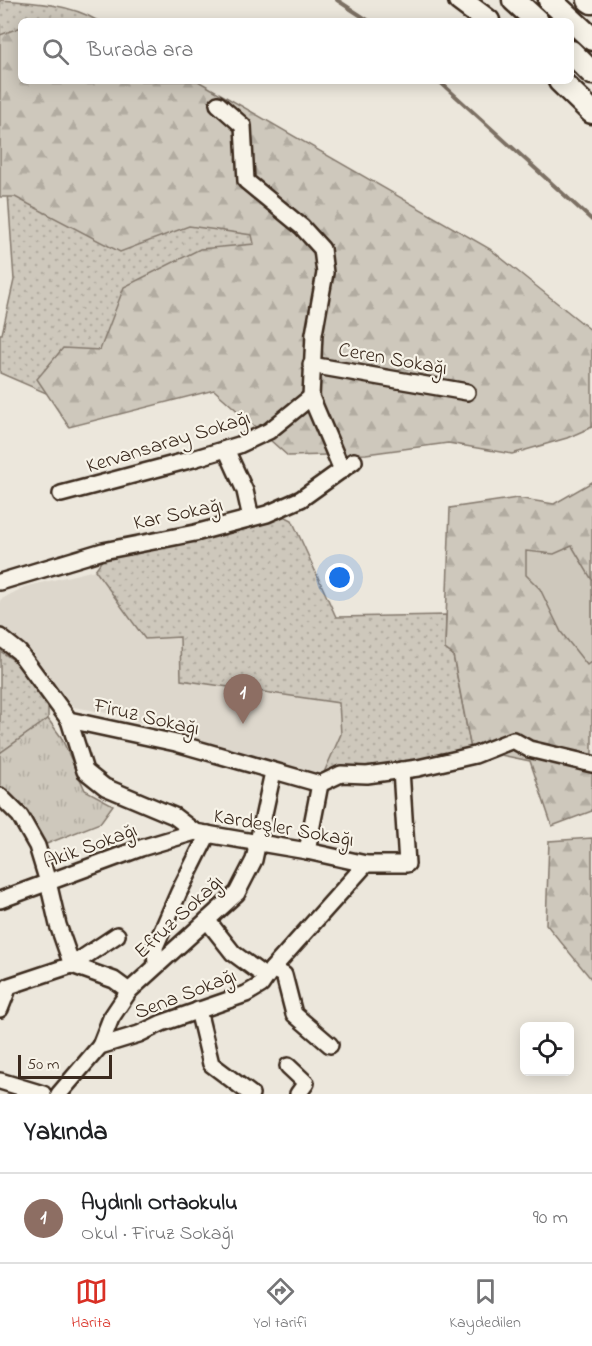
<!DOCTYPE html>
<html lang="tr">
<meta charset="utf-8">
<style>
body{margin:0;font-family:"Indie Flower",sans-serif;background:#f6f6f6;color:#202124}
.controls{position:absolute;right:18px;bottom:18px;display:grid;overflow:hidden;border-radius:9px;box-shadow:0 3px 15px #0003}
.controls button{width:54px;height:54px;display:grid;place-items:center;padding:0;border:0;border-bottom:2px solid #e0e0e0;background:#fff;color:#202124;font:30px sans-serif}
.scale{position:absolute;left:18px;bottom:15px;width:94px;box-sizing:border-box;padding-left:6px;border:3px solid #3b2a1e;border-top:0;font-size:16px;line-height:21px;white-space:nowrap;color:#3b2a1e;-webkit-text-stroke:4px #f7f3e8;paint-order:stroke}
.you{position:absolute;left:340px;top:578px;width:21px;height:21px;margin:-15px;border:4px solid #fff;border-radius:50%;background:#1a73e8;box-shadow:0 0 0 9px #1a73e833}
.badge{display:grid;place-items:center;width:39px;height:39px;border-radius:50%;background:#d93025;color:#fff;font-size:20px;font-weight:700}
.pin{position:absolute;translate:-50% -50px;filter:drop-shadow(0 2px 3px #0008)}
.pin::after{content:'';position:absolute;top:32px;width:21px;height:18px;background:inherit;clip-path:polygon(0 0,100% 0,50% 100%)}
.list{margin:0;padding:0;list-style:none}
h2{display:flex;justify-content:space-between;align-items:center;height:78px;margin:0;padding:0 24px;font-size:26px}
h2 small{font-size:20px;font-weight:400;color:#757577}
.list li{display:grid;grid-template-columns:39px 1fr auto;gap:18px;align-items:center;box-sizing:border-box;height:90px;padding:0 24px;border-top:2px solid #e0e0e0}
.list b{display:block;font-size:22px;white-space:nowrap}
.list p{margin:0;font-size:20px;white-space:nowrap;color:#757577}
.list em{font-size:20px;font-style:normal;color:#757577}
.icon{flex:none;width:33px;height:33px;fill:none;stroke:currentColor;stroke-width:2;stroke-linecap:round;stroke-linejoin:round}
.map{position:relative;flex:none;width:592px;height:1094px;overflow:hidden}
.search{position:absolute;background:#fff;box-shadow:0 3px 15px #0003;left:18px;right:18px;top:18px;height:66px;display:flex;align-items:center;gap:15px;box-sizing:border-box;padding:0 21px;border-radius:9px;color:#757577;font-size:22px}
.sheet{height:168px;background:#fff}
nav{display:flex;justify-content:space-around;align-items:center;box-sizing:border-box;height:84px;border-top:2px solid #e0e0e0;background:#fff;font-size:16px;color:#757577}
nav a{display:grid;justify-items:center;gap:3px}
nav .on{color:#d93025}
.map>svg:first-child{display:block}
.built{fill:#ddd7cc}
.grass{fill:url(#grass-dots);stroke:#84796d;stroke-width:1.5}
.forest{fill:url(#forest-firs);stroke:#84796d;stroke-width:1.5}
.park{fill:url(#park-tufts);stroke:#84796d;stroke-width:1.5}
.garden{fill:#cec8bc;stroke:#84796d;stroke-width:1.5}
.lines{fill:none;stroke-linecap:round;stroke-linejoin:round}
.stream{stroke:#7c7064;stroke-width:4}
.minor-casing{stroke:#3b2a1e;stroke-width:20}
.highway-casing{stroke:#3b2a1e;stroke-width:27}
.minor{stroke:#f7f3e8;stroke-width:15}
.highway{stroke:#f7f3e8;stroke-width:22}
.labels{text-anchor:middle;stroke-width:4.5;stroke-linejoin:round;paint-order:stroke}
.street-label{font-size:21px;fill:#3b2a1e;stroke:#f7f3e8}
</style>
<div class="map">
<svg width="592" height="1094" viewBox="0 0 592 1094">
<defs>
<pattern id="grass-dots" width="8" height="8" patternUnits="userSpaceOnUse" patternTransform="scale(1.5)"><rect width="8" height="8" fill="#cec8bc"/><path d="M2 2h.1M6 6h.1" fill="none" stroke="#b2aca1" stroke-width="1.8" stroke-linecap="round"/></pattern>
<pattern id="forest-firs" width="22" height="20" patternUnits="userSpaceOnUse" patternTransform="scale(1.5)"><rect width="22" height="20" fill="#cec8bc"/><path d="M5 1l3.5 6h-7zM16 11l3.5 6h-7z" fill="#b2aca1"/></pattern>
<pattern id="park-tufts" width="24" height="20" patternUnits="userSpaceOnUse" patternTransform="scale(1.5)"><rect width="24" height="20" fill="#cec8bc"/><path d="M3 7l-1-3M5 7V3M7 7l1-3M15 17l-1-3M17 17v-4M19 17l1-3" fill="none" stroke="#b2aca1"/></pattern>
</defs>
<rect width="100%" height="100%" fill="#ece7dc"/>
<filter id="ink" filterUnits="userSpaceOnUse"><feTurbulence type="fractalNoise" baseFrequency=".0167" numOctaves="2"/><feDisplacementMap in="SourceGraphic" scale="12" xChannelSelector="R" yChannelSelector="G"/><feConvolveMatrix kernelMatrix="1 2 1 2 8 2 1 2 1" color-interpolation-filters="sRGB"/></filter>
<g filter="url(#ink)">
<polygon class="built" points="95,570 145,638 180,637 181,680 339,703 341,734 322,777 113,714 74,707 22,648 0,629 0,600 24,587"/>
<g class="grass">
<path d="M0,0C32,2 70,4 98,21H21V81L0,91Z"/>
<polygon points="8,193 262,220 277,258 130,338 46,393 0,373 0,334 2,334 14,280"/>
<polygon points="284,516 292,520 336,617 446,615 445,649 453,655 471,749 415,762 322,777 341,734 339,703 181,680 180,637 145,639 95,570 105,556 250,526"/>
<polygon points="0,651 22,666 48,703 48,719 0,753"/>
</g>
<g class="forest">
<polygon points="21,27 21,81 198,81 490,249 592,331 592,427 567,438 512,454 448,443 366,454 288,456 214,390 69,427 37,379 63,348 100,350 124,287 200,249 254,244 252,235 189,226 120,252 15,197 0,197 0,35"/>
<polygon points="592,482 592,811 552,826 530,761 471,749 453,655 445,649 450,508 517,498 554,504"/>
<polygon points="592,838 592,980 546,924 549,841"/>
</g>
<polygon class="park" points="48,719 61,737 85,790 113,805 100,823 44,845 42,837 0,788 0,753"/>
<polygon class="garden" points="572,546 592,580 592,661 587,665 561,632 540,589 526,575 526,551 554,554"/>
<g class="lines">
<g class="stream">
<polyline points="337,0 369,21"/>
<polyline points="439,81 592,220"/>
</g>
<g class="minor-casing">
<g id="minor">
<polyline points="218,104 243,126 246,181 302,227 322,249 325,273 314,334 311,397 342,470"/>
<polyline points="311,365 467,392"/>
<polyline points="226,449 245,491 251,518"/>
<polyline points="61,494 193,459 239,445 269,431 311,397"/>
<polyline points="0,582 103,551 195,533 267,514 301,499 354,461"/>
<polyline points="0,637 19,652 69,720 176,743 320,784"/>
<polyline points="69,720 85,771 105,787 174,816 195,832 307,851 366,864 407,864 401,770"/>
<polyline points="320,784 341,774 367,775 418,768 475,755 513,740 529,749 592,764"/>
<polyline points="0,796 20,816 37,846 48,882 58,925 72,965 114,980 129,991"/>
<polyline points="307,851 320,784"/>
<polyline points="0,900 141,848 195,832"/>
<polyline points="207,920 233,953 266,977"/>
<polyline points="156,965 155,947 179,892 208,834"/>
<polyline points="272,969 284,975 294,1014 330,1045"/>
<polyline points="0,1009 9,986 72,965 117,935"/>
<polyline points="198,1010 211,1064 251,1094"/>
<polyline points="100,1046 111,1018 129,991 237,893 254,860 273,772"/>
<polyline points="288,1066 306,1083 298,1094"/>
<polyline points="0,1081 43,1094"/>
<polyline points="59,1094 100,1046 139,1034 162,1023 246,994 261,985 272,969 366,864"/>
</g>
</g>
<g class="highway-casing">
<g id="highway">
<polyline points="460,0 488,21"/>
<polyline points="514,0 537,21"/>
<polyline points="550,0 592,39"/>
<polyline points="589,0 592,2"/>
<polyline points="571,52 592,73"/>
<polyline points="560,81 592,112"/>
</g>
</g>
<use href="#minor" class="minor"/>
<use href="#highway" class="highway"/>
</g>
</g>
<g class="labels">
<g class="street-label">
<text transform="translate(393 358) rotate(10)" y="7">Ceren Sokağı</text>
<text transform="translate(168 441) rotate(-17)" y="7">Kervansaray Sokağı</text>
<text transform="translate(178 513) rotate(-12)" y="7">Kar Sokağı</text>
<text transform="translate(147 716) rotate(13)" y="7">Firuz Sokağı</text>
<text transform="translate(284 827) rotate(10)" y="7">Kardeşler Sokağı</text>
<text transform="translate(90 845) rotate(-20)" y="7">Akik Sokağı</text>
<text transform="translate(178 916) rotate(-43)" y="7">Efruz Sokağı</text>
<text transform="translate(185 993) rotate(-21)" y="7">Sena Sokağı</text>
</g>
</g>
</svg>
<div class="controls">
<button><svg class="icon" aria-label="locate" viewBox="0 0 24 24"><circle cx="12" cy="12" r="6"/><path d="M12 2v4M12 18v4M2 12h4M18 12h4"/></svg></button>
</div>
<div class="scale">50 m</div>
<div class="you"></div>
<div class="pin badge" style="left:243px;top:724px;background:#8d6e63">1</div>
<div class="search"><svg class="icon" aria-label="search" viewBox="0 0 24 24"><circle cx="10" cy="10" r="6"/><path d="M15 15l6 6"/></svg>Burada ara</div>
</div>
<section class="sheet">
<h2>Yakında<small></small></h2>
<ul class="list">
<li><span class="badge" style="background:#8d6e63">1</span><div><b>Aydınlı Ortaokulu</b><p>Okul · Firuz Sokağı</p></div><em>90 m</em></li>
</ul>
</section>
<nav>
<a class="on"><svg class="icon" aria-label="map" viewBox="0 0 24 24"><path d="M3 6l6-2 6 2 6-2v14l-6 2-6-2-6 2zM9 4v14M15 6v14"/></svg>Harita</a>
<a><svg class="icon" aria-label="directions" viewBox="0 0 24 24"><path d="M12 3l9 9-9 9-9-9zM9 14v-3h6M13 9l2 2-2 2"/></svg>Yol tarifi</a>
<a><svg class="icon" aria-label="saved" viewBox="0 0 24 24"><path d="M7 4h10v16l-5-4-5 4z"/></svg>Kaydedilen</a>
</nav>
